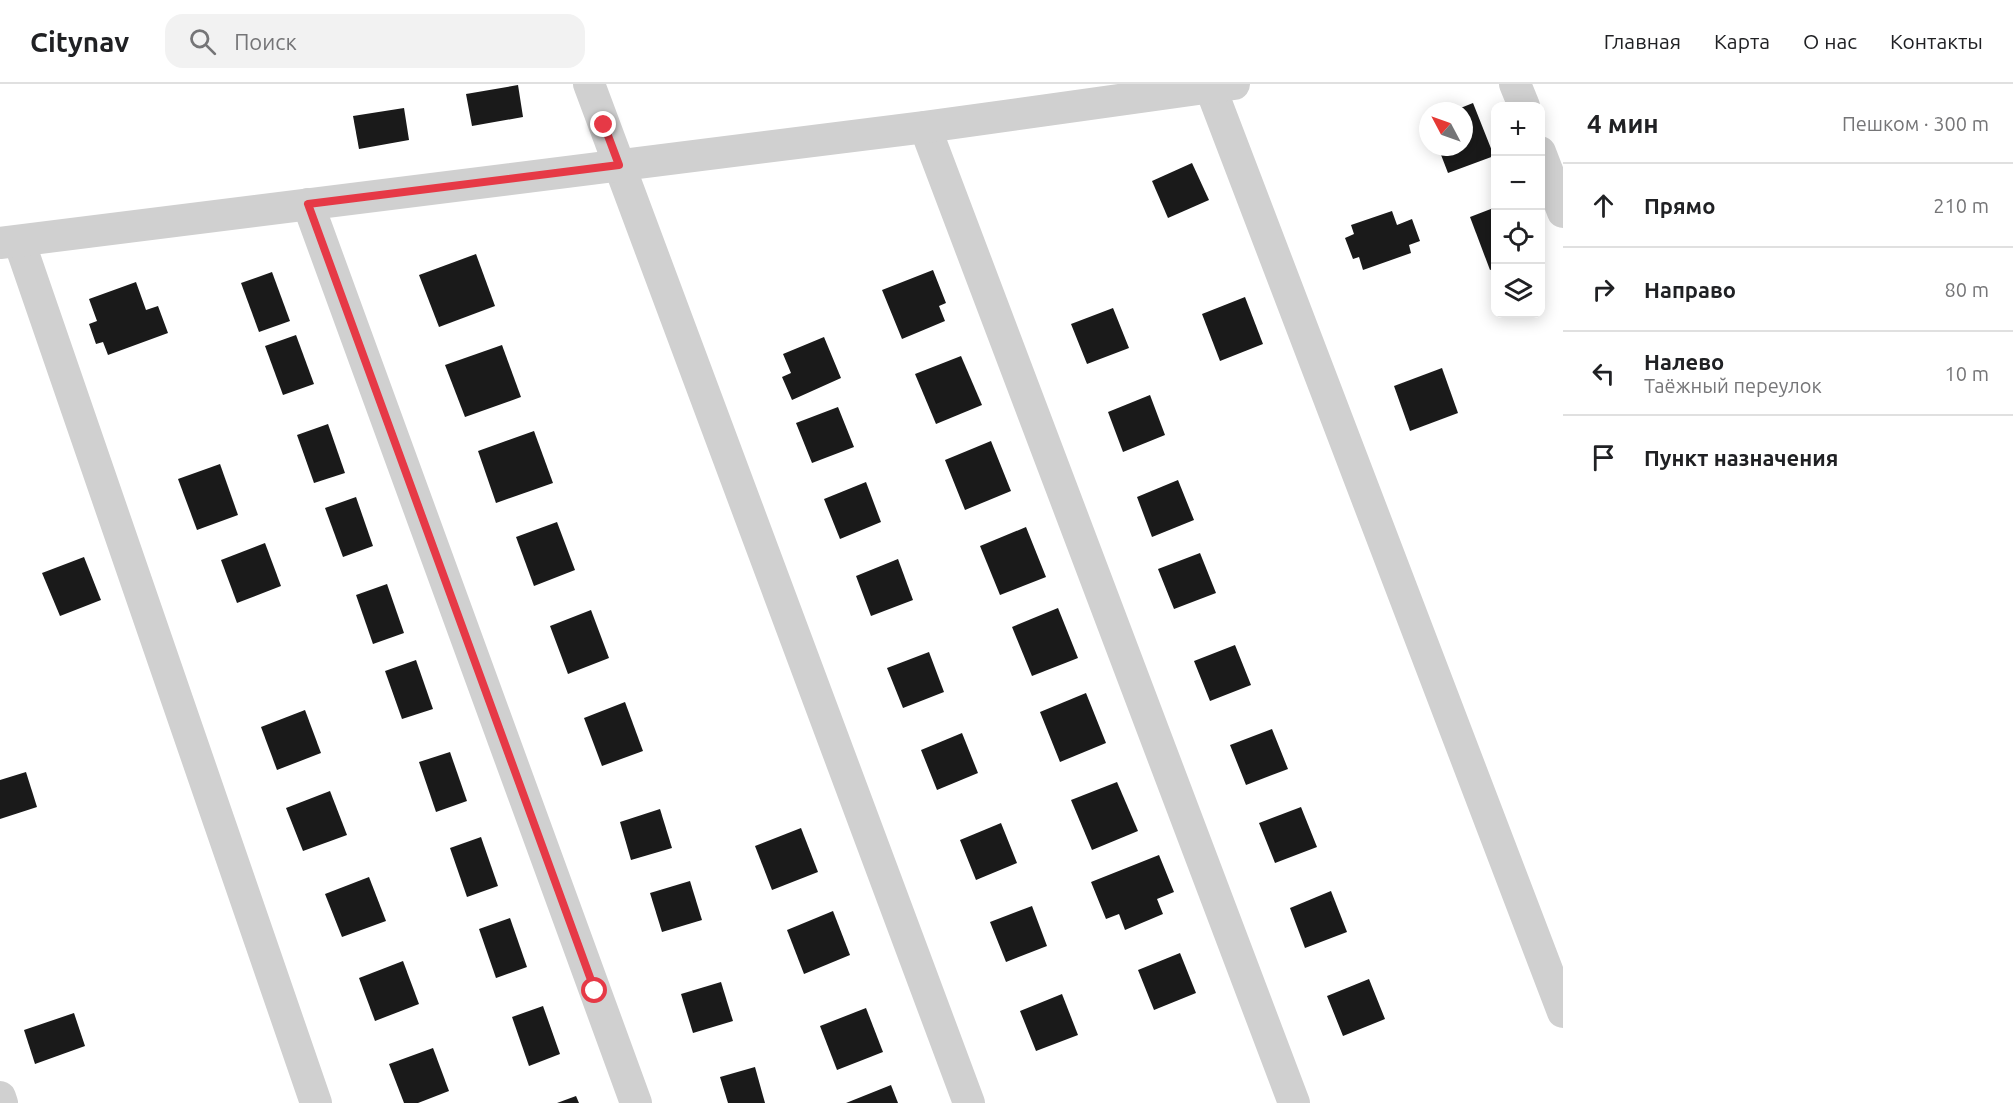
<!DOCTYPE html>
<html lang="ru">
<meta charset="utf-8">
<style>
body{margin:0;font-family:Ubuntu,sans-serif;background:#f2f2f2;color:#202124}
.controls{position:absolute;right:18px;top:18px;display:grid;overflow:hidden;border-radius:12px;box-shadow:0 3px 15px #0003}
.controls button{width:54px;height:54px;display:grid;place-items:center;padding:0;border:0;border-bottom:2px solid #e0e0e0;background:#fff;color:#202124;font:30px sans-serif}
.compass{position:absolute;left:1419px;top:18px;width:54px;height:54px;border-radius:50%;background:#fff;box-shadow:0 3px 15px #0003;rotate:311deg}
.stop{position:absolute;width:18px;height:18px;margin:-14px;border:4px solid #e63946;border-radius:50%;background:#fff}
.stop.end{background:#e63946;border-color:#fff;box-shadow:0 2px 6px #0008}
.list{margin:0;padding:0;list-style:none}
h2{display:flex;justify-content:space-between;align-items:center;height:78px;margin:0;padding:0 24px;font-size:26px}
h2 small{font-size:20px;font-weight:400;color:#757577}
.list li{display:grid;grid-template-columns:39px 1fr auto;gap:18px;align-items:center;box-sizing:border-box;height:84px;padding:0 24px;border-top:2px solid #e0e0e0}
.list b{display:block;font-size:22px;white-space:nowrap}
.list p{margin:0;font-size:20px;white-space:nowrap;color:#757577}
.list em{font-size:20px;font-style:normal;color:#757577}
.icon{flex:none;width:33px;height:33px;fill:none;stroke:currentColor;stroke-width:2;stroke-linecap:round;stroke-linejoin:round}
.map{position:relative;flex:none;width:1563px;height:1019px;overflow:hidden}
header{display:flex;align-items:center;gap:36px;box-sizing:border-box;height:84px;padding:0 30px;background:#fff;border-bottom:2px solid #e0e0e0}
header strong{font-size:28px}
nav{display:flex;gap:33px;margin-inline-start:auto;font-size:21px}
.search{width:420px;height:54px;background:#f2f2f2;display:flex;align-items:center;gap:15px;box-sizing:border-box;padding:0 21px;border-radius:18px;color:#757577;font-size:22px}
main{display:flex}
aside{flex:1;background:#fff}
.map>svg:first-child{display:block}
.building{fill:#1a1a1a}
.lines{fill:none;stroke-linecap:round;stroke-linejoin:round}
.minor{stroke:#d0d0d0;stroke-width:32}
.route{stroke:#e63946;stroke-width:8}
</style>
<header>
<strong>Citynav</strong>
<div class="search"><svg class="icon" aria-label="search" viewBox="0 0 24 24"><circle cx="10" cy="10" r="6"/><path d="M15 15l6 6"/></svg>Поиск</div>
<nav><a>Главная</a><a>Карта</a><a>О нас</a><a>Контакты</a></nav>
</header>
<main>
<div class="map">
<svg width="1563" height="1019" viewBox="0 0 1563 1019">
<rect width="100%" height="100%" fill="#fff"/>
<g class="building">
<polygon points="518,1 523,33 472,42 466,10"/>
<polygon points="1473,19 1494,72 1448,89 1438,63 1464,63 1464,27 1453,27"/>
<polygon points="404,24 409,56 359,65 353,32"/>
<polygon points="1192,79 1209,116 1168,134 1152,97"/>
<polygon points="1496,123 1496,184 1490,186 1470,133"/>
<polygon points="1392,127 1397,141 1412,135 1420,157 1409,161 1411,169 1363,186 1359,173 1353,175 1345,154 1354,150 1351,141"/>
<polygon points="476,170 495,222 439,243 419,191"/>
<polygon points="933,186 946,219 939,222 945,237 902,255 882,206"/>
<polygon points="272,188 290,237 259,248 241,199"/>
<polygon points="136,198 146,226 158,222 168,249 108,271 103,258 96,260 89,240 97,237 89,215"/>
<polygon points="1245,213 1263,260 1220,277 1202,230"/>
<polygon points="1113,224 1129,264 1087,280 1071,240"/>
<polygon points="296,251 314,300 283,311 265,262"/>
<polygon points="824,253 841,294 792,316 782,293 791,289 783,270"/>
<polygon points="502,261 521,313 465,333 445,281"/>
<polygon points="961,272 982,321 936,340 915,290"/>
<polygon points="1442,284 1458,329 1410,347 1394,302"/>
<polygon points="1150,311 1165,351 1123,368 1108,328"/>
<polygon points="838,323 854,363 812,379 796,339"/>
<polygon points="328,340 345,389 314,399 297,351"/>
<polygon points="534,347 553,399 496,419 478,367"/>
<polygon points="991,357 1011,407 965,426 945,376"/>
<polygon points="220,380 238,431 197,446 178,395"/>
<polygon points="1178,396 1194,436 1152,453 1137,413"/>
<polygon points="866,398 881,438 840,455 824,415"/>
<polygon points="356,413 373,462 343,473 325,424"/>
<polygon points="557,438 575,486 534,502 516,453"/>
<polygon points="1026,443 1046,493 1000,511 980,462"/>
<polygon points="265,459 281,502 237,519 221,476"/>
<polygon points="1200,469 1216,509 1174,525 1158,485"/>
<polygon points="84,473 101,516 60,532 42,489"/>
<polygon points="898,475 913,516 871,532 856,492"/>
<polygon points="387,500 404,549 373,560 356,511"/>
<polygon points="1058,524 1078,574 1032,592 1012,543"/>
<polygon points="591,526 609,574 568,590 550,542"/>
<polygon points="1235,561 1251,601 1210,617 1194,577"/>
<polygon points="929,568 944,608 903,624 887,584"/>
<polygon points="416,576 433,625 402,635 385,587"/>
<polygon points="1086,609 1106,659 1060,678 1040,628"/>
<polygon points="625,618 643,667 602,682 584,634"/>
<polygon points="305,626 321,669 277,686 261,643"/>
<polygon points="1272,645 1288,685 1246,701 1230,661"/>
<polygon points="962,649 978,689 937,706 921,666"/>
<polygon points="450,668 467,717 436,728 419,678"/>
<polygon points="26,688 37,723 0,735 0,696"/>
<polygon points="1117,698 1138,747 1092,766 1071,716"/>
<polygon points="330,707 347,751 303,767 286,724"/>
<polygon points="1301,723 1317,763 1275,779 1259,739"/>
<polygon points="660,725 672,764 631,776 620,738"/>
<polygon points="1001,739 1017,779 976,796 960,756"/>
<polygon points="801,744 818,788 772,806 755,762"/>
<polygon points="481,753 498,802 467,813 450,764"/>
<polygon points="1159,771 1174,808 1157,815 1163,830 1125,846 1119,830 1106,835 1091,798"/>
<polygon points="369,793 386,837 342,853 325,810"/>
<polygon points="690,797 702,836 662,848 650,809"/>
<polygon points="1331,807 1347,848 1305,864 1290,824"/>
<polygon points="1032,822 1047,862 1006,878 990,838"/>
<polygon points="833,827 850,871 804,890 787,846"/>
<polygon points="510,834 527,883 496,894 479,845"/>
<polygon points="1180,869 1196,909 1154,926 1138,886"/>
<polygon points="403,877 419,920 375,937 359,894"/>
<polygon points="1369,895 1385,935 1343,952 1327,912"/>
<polygon points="721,898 733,937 693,949 681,910"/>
<polygon points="1062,910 1078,951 1036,967 1020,927"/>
<polygon points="543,922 560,970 529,982 512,933"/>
<polygon points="866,924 883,968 837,986 820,942"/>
<polygon points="74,929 85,962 35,980 24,946"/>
<polygon points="433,964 449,1007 418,1019 404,1019 389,980"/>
<polygon points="755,983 765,1019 728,1019 720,993"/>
<polygon points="891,1001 898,1019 846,1019"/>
<polygon points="576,1012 579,1019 557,1019"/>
</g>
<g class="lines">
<g class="minor">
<polyline points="589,0 969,1019"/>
<polyline points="1515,0 1524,22"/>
<polyline points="1211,5 1563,928"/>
<polyline points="925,43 1294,1019"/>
<polyline points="1540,68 1563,128"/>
<polyline points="308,120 636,1019"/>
<polyline points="19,157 316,1019"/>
<polyline points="0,159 925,43 1234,0"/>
<polyline points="0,1013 2,1019"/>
</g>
</g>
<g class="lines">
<polyline class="route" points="595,907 308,120 619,81 604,41"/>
</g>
</svg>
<div class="controls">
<button>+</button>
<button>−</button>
<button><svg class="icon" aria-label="locate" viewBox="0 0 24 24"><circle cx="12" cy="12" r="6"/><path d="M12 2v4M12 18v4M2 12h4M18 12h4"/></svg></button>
<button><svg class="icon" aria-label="layers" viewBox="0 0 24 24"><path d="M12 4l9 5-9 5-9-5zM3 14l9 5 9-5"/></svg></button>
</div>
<svg class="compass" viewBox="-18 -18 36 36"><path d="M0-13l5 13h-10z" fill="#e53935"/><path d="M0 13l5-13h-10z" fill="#757577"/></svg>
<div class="stop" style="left:595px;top:907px"></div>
<div class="stop end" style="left:604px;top:41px"></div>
</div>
<aside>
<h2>4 мин<small>Пешком · 300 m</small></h2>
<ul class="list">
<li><svg class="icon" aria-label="ahead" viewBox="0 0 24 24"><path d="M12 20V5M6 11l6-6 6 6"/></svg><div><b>Прямо</b></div><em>210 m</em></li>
<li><svg class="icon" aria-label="right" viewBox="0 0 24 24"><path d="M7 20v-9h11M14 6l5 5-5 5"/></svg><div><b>Направо</b></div><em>80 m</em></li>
<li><svg class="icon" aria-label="left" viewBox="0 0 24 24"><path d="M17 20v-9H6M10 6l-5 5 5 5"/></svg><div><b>Налево</b><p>Таёжный переулок</p></div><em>10 m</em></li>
<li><svg class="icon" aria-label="arrive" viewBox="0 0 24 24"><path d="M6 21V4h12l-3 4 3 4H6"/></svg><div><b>Пункт назначения</b></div></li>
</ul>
</aside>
</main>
